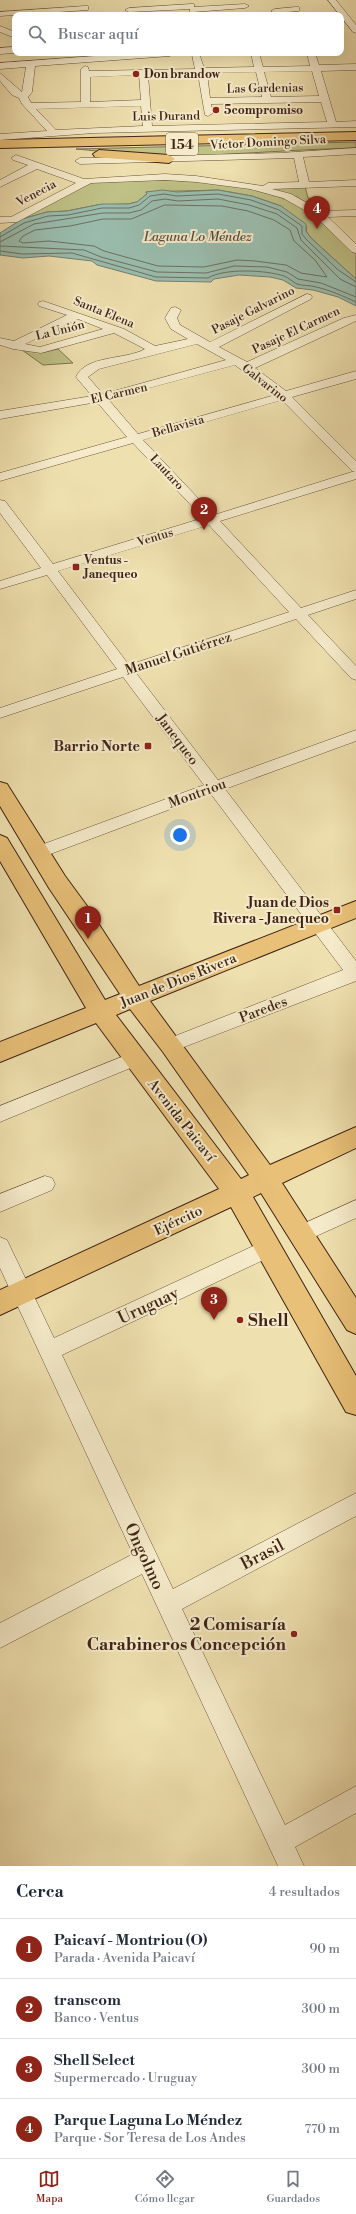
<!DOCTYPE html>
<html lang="es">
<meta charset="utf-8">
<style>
body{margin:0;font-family:"Libre Bodoni",serif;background:#f2f2f3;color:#1f2937}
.you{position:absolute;left:180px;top:835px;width:14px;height:14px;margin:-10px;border:3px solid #fff;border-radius:50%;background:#1a73e8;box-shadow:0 0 0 6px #1a73e833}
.badge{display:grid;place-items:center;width:26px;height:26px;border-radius:50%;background:#8f2418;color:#fff;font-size:13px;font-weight:700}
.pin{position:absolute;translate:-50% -33px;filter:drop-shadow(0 1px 2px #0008)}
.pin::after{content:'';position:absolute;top:21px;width:14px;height:12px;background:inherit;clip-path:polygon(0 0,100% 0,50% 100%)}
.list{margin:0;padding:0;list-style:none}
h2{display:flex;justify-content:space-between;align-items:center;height:52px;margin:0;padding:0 16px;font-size:17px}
h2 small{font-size:13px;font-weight:400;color:#747a83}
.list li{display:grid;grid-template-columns:26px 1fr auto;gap:12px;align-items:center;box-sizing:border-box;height:60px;padding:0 16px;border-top:1px solid #e0e1e3}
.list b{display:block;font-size:15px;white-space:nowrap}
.list p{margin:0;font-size:13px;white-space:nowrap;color:#747a83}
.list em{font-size:13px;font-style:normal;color:#747a83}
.icon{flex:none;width:22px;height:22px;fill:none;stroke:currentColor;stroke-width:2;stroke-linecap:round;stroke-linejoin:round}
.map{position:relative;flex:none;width:356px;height:1866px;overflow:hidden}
.search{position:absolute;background:#fff;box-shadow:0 4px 16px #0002;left:12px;right:12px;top:12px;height:44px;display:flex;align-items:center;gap:10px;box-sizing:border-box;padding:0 14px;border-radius:8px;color:#747a83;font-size:15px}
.sheet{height:292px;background:#fff}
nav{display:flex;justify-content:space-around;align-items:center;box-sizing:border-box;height:56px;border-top:1px solid #e0e1e3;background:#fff;font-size:11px;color:#747a83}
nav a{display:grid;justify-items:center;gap:2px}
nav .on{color:#8f2418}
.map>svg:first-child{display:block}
.green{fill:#bfc186;stroke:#80724e}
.water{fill:#9abdae;stroke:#768072}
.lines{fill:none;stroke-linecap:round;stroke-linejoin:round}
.shore{stroke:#6d7062;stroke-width:1}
.minor-casing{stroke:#6c533d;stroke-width:1}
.major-casing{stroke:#402417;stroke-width:2}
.highway-casing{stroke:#402417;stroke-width:2}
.minor{fill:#f5ebcb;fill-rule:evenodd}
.major{fill:#e8c078;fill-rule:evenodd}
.highway{fill:#e8c078;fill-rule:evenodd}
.poi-dot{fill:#8f2418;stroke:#f5ebcb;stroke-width:1.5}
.labels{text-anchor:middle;stroke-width:4;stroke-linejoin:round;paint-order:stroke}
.far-poi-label{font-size:12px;font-weight:bold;fill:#402417;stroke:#f5ebcb;text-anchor:start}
.far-street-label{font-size:12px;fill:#402417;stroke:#f5ebcb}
.shield{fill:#f5ebcb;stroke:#76604d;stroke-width:1}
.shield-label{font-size:13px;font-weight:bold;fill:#402417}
.far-water-label{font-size:13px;font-style:italic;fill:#564a3d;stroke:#f5ebcb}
.street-label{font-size:14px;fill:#402417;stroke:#f5ebcb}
.poi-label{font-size:14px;font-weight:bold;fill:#402417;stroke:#f5ebcb;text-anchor:end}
.near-street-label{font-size:17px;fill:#402417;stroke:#f5ebcb}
.near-poi-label{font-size:17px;font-weight:bold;fill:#402417;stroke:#f5ebcb;text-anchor:start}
</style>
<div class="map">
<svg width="356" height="1866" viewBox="0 0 356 1866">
<rect width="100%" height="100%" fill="#efe0af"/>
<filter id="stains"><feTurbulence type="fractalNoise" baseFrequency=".005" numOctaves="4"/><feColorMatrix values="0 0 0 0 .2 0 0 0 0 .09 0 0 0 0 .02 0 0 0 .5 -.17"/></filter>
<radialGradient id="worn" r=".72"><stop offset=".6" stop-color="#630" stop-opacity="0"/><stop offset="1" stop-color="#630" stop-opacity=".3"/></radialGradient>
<g class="green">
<path d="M356,142V148C296,149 236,155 176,156C142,156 109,152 76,149Z"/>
<path d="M158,180C206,181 271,185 311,213C324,222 343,243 356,254V279L311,238L306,231L307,227L281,206L252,196L218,190L146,192L147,194L137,202L128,204L97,205L67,211L47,212L22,219L91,182Z"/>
<polygon points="305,186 308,198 320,200 322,213 297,197 270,189"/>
<polygon points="58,349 73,363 43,365 22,350 45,352"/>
</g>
<polygon class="water" points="163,190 177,192 218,190 252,196 281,206 306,224 306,231 311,238 356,279 356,306 338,297 313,290 296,288 283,280 270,277 239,275 214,279 211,282 156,281 97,265 92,261 49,256 23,258 0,255 0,233 22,219 47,212 67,211 102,204 128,204 137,202 147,194 146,192"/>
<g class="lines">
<g class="shore">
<polygon points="165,205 222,206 248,211 274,220 290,230 294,241 315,260 327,277 301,273 286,265 255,261 237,260 204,267 158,266 104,251 94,246 49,241 23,243 19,241 23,236 35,230 70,226 103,219 131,219"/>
<polyline points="0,237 24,223 48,216 68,215 102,208 129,208 139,205 150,196 164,194 177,196 218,194 251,200 279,210 302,226 302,234 306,239 337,269 356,282"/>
<polyline points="0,242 34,224 103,213 129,213 141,210 152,201 165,199 178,201 218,199 249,205 277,214 297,228 301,240 340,279 356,287"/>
<polyline points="0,246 84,250 101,257 157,272 206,273 234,266 267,267 287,272 298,279 321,283 356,297"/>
<path d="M0,251L22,254L72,253L156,277L208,278C224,268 266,270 284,276C289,278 293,282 297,284C303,286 310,285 316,287C330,290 343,296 356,302"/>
</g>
<g class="minor-casing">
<g id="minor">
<polygon points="328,0 336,0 356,25 356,33 353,32"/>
<polygon points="191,4 194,4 194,7 245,4 249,6 245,8 193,12 190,12 190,9 129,12 125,10 129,8"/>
<polygon points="85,6 88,6 88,10 0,16 0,12"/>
<polygon points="296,7 299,7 299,11 275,13 271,11 275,9"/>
<polygon points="0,26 15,32 15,38 0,32"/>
<polygon points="15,47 15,53 0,54 0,48"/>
<path d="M136,53H174L170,56L35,66L32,92L28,97L31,103L81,102V69L85,66L88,67L89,71L195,69L192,55L194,53H199L204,68L254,67L251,53H259L263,67L310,66L307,53H315L319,65L356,64V70L321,71L336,122L356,121V127L94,133L0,140V134L47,131L22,104L19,98L12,95L0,81V73L22,92L26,67L0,69V63ZM312,71L319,96L271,97L264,72ZM256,72L262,97L210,98L207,73ZM198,74L205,115L208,116L213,113L211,104L321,102L327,122L152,126L148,75ZM139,75L141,100L90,102V77ZM141,106L143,126L56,130L36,109Z"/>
<polygon points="356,148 356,154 303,157 309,182 356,180 356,186 272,189 291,194 321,211 356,210 356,216 328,217 356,244 356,253 352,252 315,216 283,198 250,189 196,182 165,180 91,183 17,222 0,223 0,217 11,217 76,183 37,169 0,187 0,180 28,165 13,160 11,158 16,155 84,179 165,174 196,176 263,186 268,183 299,182 294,158 80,164 75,161 80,158 280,153"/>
<path d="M307,294L311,295L312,297L311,299L219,347L247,362L344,318L356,315V321L255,368L286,391L356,371V379L292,397L356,461V479L220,521L301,608L356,590V599L308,615L356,666V680L351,678L296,619L136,673L218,780L356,730V741L225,789L356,961V981L171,1052L165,1050L162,1045L165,1040L343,970L211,794L45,856L39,858L33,856L31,852L33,848L204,785L123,677L0,718V708L117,669L47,575L0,589V581L41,568L0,513V500L5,501L53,564L203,518L133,443L0,481V473L127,437L97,402L0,419V411L92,396L76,377C85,355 126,360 145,349L114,333L41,353L13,349L0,345V338L14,341L67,315L39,306L38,304L39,302L43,301L124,329L155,346L188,339L171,329L165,318L171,308L175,307L181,310L177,318L180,325L210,342ZM78,319L103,329L40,347L25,344ZM197,344L226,360L103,394L88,377L99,369ZM235,365L275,395L138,434L108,399ZM282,400L352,471H355L214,515L143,440ZM209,525L289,612L129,665L58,571Z"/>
<polygon points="134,1052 140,1054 143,1059 140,1064 0,1122 0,1106"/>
<polygon points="45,1176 52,1178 55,1184 52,1190 0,1212 0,1194"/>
<polygon points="356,1200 356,1218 301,1243 294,1240 291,1234 294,1228"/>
<polygon points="0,1237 7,1240 54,1338 262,1242 269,1239 276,1242 279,1248 276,1254 62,1355 173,1589 356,1493 356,1516 182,1609 285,1825 356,1786 356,1813 295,1847 304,1866 278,1866 142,1574 0,1648 0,1623 133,1554 0,1268"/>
</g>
</g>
<g class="major-casing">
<path id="major" d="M0,782L7,784L65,876L87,906L139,986L356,901V918L150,1001L270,1165L356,1127V1148L282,1183L356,1298V1334L347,1330L261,1193L253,1197L356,1376V1415L346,1412L231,1207L0,1315V1290L219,1189L96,1023L0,1062V1042L86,1008L0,861V835L7,838L105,1000L120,994L49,888L0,806ZM130,1009L163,1052L249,1175L241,1179L116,1015Z"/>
</g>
<g class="highway-casing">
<g id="highway">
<polygon points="356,132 356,140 0,148 0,140"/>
<polygon points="99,150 169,155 175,159 169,163 95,157 93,154"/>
</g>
</g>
<use href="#minor" class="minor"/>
<use href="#major" class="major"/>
<use href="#highway" class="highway"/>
</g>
<g class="poi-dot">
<circle cx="136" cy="74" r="4"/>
<circle cx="216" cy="110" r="4"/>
<rect x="72" y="563" width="8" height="8" rx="2"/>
<rect x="144" y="742" width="8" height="8" rx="2"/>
<rect x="333" y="906" width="8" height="8" rx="2"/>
<circle cx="240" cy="1320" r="4"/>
<circle cx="294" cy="1634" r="4"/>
</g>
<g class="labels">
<g class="far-poi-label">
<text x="144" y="78">Don brandow</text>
<text x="224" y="114">5compromiso</text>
<text x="84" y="564">Ventus -<tspan x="84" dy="14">Janequeo</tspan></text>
</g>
<g class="far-street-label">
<text transform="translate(265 88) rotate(-1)" y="4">Las Gardenias</text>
<text transform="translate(166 116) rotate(-1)" y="4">Luis Durand</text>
<text transform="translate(268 142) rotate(-3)" y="4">Víctor Domingo Silva</text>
<text transform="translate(36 193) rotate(-28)" y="4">Venecia</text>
<text transform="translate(253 310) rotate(-27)" y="4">Pasaje Galvarino</text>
<text transform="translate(104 312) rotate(22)" y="4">Santa Elena</text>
<text transform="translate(60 330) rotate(-14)" y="4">La Unión</text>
<text transform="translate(296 330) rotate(-25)" y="4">Pasaje El Carmen</text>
<text transform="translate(265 383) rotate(38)" y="4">Galvarino</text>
<text transform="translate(119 393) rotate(-13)" y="4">El Carmen</text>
<text transform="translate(178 426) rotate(-16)" y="4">Bellavista</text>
<text transform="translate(167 472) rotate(47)" y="4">Lautaro</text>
<text transform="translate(155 537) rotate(-17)" y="4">Ventus</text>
</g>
<rect class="shield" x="166" y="133" width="32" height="22" rx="3"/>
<g class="shield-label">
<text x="182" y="149">154</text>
</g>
<g class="far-water-label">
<text x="198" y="241">Laguna Lo Méndez</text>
</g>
<g class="street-label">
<text transform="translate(178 653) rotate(-18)" y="5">Manuel Gutiérrez</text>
<text transform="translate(178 739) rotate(53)" y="5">Janequeo</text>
<text transform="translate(197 793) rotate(-20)" y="5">Montriou</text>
<text transform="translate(178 980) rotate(-22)" y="5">Juan de Dios Rivera</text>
<text transform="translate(263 1009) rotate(-21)" y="5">Paredes</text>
<text transform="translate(182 1120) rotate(52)" y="5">Avenida Paicaví</text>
<text transform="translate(178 1220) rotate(-25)" y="5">Ejército</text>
</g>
<g class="poi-label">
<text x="140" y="751">Barrio Norte</text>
<text x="329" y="907">Juan de Dios<tspan x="329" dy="16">Rivera - Janequeo</tspan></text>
</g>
<g class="near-street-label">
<text transform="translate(148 1305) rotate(-25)" y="6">Uruguay</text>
<text transform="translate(262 1554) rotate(-28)" y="6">Brasil</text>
<text transform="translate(145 1556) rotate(65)" y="6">Ongolmo</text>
</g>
<g class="near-poi-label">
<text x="248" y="1326">Shell</text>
<text x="286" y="1630" text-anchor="end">2 Comisaría<tspan x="286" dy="20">Carabineros Concepción</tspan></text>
</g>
</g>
<rect width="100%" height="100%" filter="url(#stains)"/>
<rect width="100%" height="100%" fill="url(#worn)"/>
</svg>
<div class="you"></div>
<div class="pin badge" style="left:88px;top:939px">1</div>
<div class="pin badge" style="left:204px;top:530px">2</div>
<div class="pin badge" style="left:214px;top:1320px">3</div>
<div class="pin badge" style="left:317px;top:229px">4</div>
<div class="search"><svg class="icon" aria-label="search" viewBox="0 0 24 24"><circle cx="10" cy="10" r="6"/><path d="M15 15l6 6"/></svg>Buscar aquí</div>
</div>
<section class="sheet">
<h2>Cerca<small>4 resultados</small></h2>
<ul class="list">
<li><span class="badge">1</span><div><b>Paicaví - Montriou (O)</b><p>Parada · Avenida Paicaví</p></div><em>90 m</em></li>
<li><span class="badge">2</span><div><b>transcom</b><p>Banco · Ventus</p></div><em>300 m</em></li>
<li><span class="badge">3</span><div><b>Shell Select</b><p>Supermercado · Uruguay</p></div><em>300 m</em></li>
<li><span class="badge">4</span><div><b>Parque Laguna Lo Méndez</b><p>Parque · Sor Teresa de Los Andes</p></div><em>770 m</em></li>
</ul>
</section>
<nav>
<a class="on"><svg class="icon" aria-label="map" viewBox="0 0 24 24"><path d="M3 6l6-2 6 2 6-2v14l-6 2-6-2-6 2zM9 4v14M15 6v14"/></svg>Mapa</a>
<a><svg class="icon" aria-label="directions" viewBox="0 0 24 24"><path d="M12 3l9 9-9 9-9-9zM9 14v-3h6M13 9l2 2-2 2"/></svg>Cómo llegar</a>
<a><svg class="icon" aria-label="saved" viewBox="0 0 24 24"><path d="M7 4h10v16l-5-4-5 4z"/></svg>Guardados</a>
</nav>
